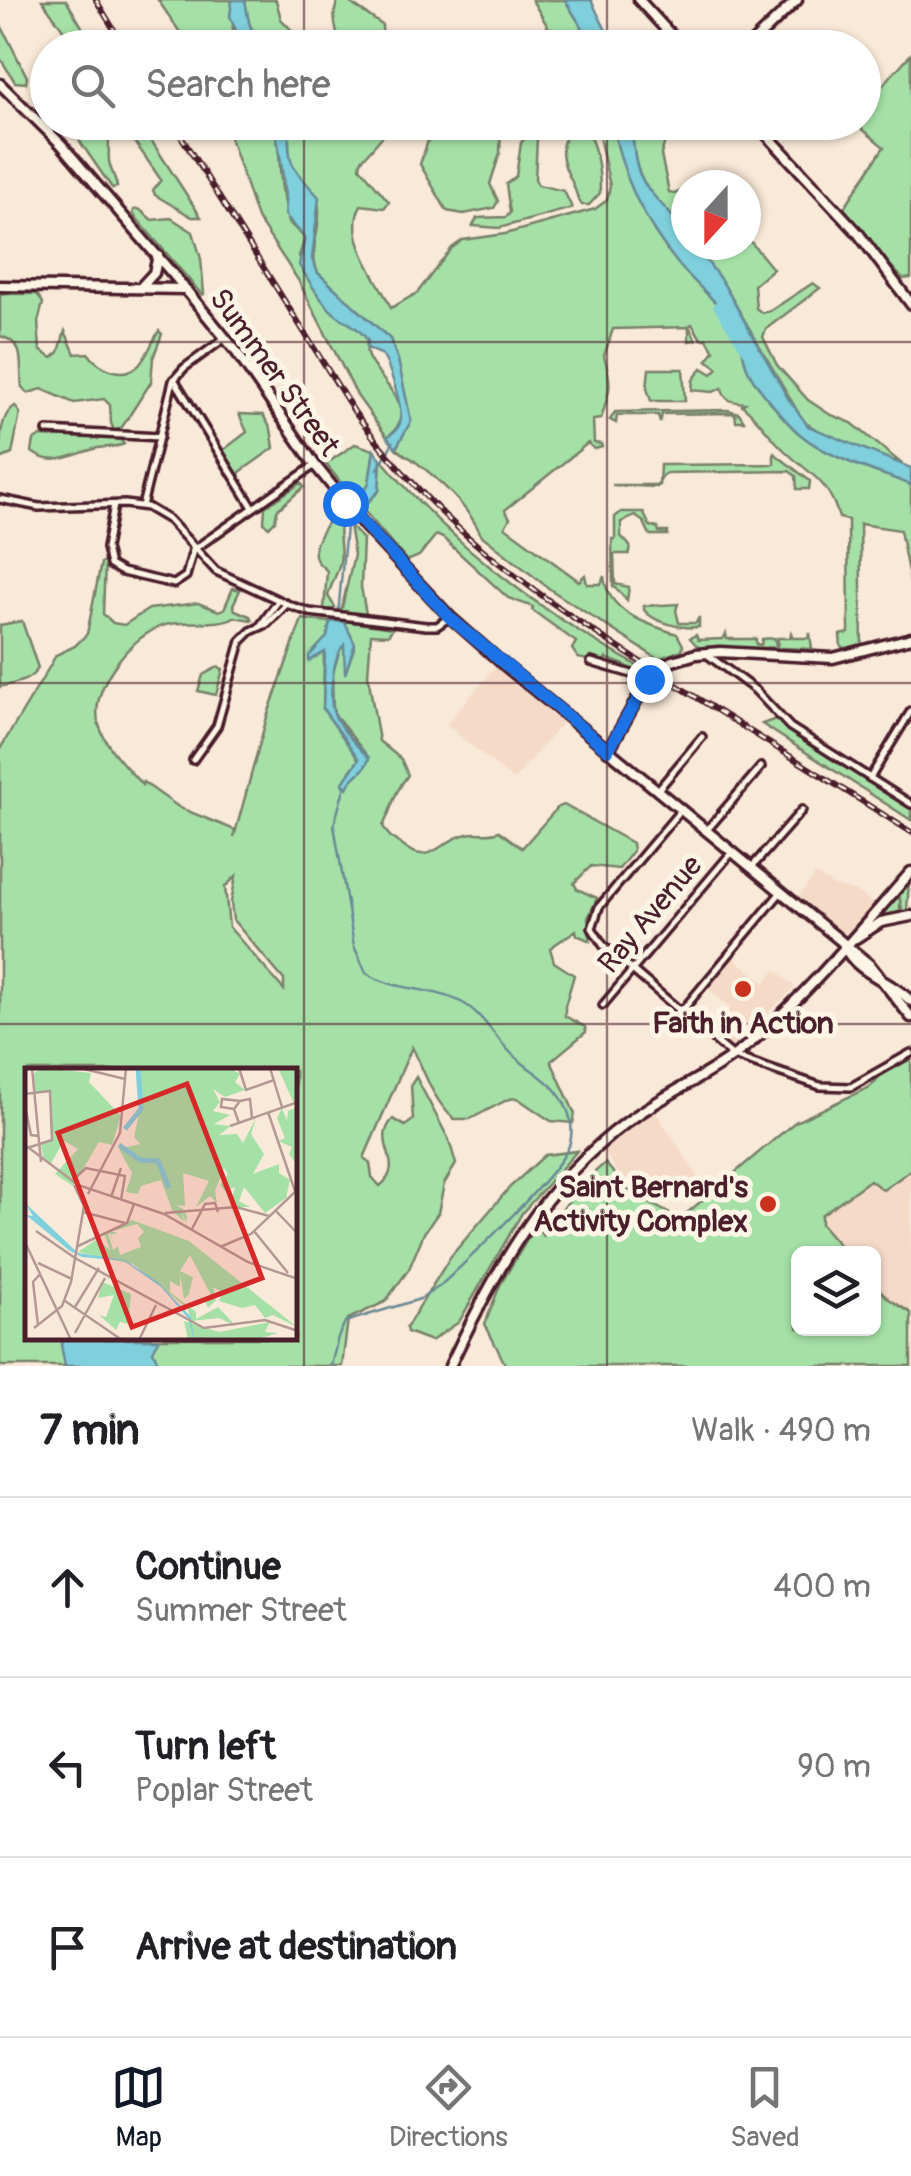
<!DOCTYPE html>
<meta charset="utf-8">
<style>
body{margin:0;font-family:Pangolin,sans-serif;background:#f2f2f2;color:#202124}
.controls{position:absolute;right:30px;bottom:30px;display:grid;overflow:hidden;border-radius:15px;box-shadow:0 2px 8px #0004}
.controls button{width:90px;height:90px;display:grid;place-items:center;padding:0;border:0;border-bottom:2px solid #e0e0e0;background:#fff;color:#202124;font:50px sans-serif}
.compass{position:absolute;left:671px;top:170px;width:90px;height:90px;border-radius:50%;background:#fff;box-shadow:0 2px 8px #0004;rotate:201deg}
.stop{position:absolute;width:30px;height:30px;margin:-22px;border:8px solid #1a73e8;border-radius:50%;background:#fff}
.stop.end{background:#1a73e8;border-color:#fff;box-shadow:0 2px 10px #0008}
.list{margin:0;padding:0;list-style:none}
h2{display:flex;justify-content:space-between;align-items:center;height:130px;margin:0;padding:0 40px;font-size:42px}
h2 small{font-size:32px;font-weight:400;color:#757577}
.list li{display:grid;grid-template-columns:65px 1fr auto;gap:30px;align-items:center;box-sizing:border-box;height:180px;padding:0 40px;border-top:2px solid #e0e0e0}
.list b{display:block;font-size:38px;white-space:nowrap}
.list p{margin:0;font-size:32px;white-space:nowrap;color:#757577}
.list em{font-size:32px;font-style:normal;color:#757577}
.icon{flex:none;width:55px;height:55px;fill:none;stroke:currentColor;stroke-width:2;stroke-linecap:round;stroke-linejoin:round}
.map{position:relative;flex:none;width:911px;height:1366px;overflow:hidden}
.search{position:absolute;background:#fff;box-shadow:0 2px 8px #0004;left:30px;right:30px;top:30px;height:110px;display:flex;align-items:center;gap:25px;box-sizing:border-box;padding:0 35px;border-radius:55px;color:#757577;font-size:38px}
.sheet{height:670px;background:#fff}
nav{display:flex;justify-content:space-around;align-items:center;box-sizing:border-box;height:140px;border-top:2px solid #e0e0e0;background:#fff;font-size:28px;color:#757577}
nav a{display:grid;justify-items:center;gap:5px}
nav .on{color:#111827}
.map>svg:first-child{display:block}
.built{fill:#f5dac8}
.green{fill:#a5e1a7;stroke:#788069;stroke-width:2.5;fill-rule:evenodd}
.water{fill:#7fcfdc;stroke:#6a8995;stroke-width:2.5}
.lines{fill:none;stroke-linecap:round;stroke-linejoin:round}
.stream{stroke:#6a8995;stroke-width:2.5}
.river{stroke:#7fcfdc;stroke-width:11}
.street-casing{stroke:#4a1f2b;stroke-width:12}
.secondary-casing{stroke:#4a1f2b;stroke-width:15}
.street{stroke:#fcf5e5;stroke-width:5}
.secondary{stroke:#fcf5e5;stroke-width:8}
.rail-casing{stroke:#4a1f2b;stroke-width:6}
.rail{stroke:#fcf5e5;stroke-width:2.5;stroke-dasharray:8;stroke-linecap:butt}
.route{stroke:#1a73e8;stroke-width:12}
.grid{fill:none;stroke:#4a1f2b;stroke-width:2.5;stroke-opacity:0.55}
.poi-dot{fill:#c8321e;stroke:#fcf5e5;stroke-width:4}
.labels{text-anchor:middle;stroke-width:10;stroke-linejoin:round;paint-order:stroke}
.street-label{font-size:30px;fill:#4a1f2b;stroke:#fcf5e5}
.poi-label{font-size:30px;font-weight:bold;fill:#4a1f2b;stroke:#fcf5e5}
.inset-river{fill:none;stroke:#7fcfdc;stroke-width:5}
.inset-road{fill:none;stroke:#b39893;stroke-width:2.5}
.view{fill:#d62828;fill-opacity:0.15;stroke:#d62828;stroke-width:5}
.inset-edge{fill:none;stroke:#4a1f2b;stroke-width:5}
</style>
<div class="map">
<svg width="911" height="1366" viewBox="0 0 911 1366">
<rect width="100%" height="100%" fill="#f9e9d8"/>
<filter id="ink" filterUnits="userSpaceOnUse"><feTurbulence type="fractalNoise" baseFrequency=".01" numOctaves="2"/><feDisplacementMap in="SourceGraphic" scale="20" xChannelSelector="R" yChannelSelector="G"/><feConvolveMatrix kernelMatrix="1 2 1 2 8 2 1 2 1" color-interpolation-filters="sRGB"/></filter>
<g filter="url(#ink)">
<g class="built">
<polygon points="495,667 562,723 514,780 446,725"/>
<polygon points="816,874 832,885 859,893 876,907 849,933 842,933 799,896"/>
<polygon points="733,957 765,983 776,970 795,987 732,1048 711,1033 731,1008 707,988"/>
<polygon points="655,1111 701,1181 696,1191 629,1191 603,1150"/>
<polygon points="911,1170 911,1313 889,1299 874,1284 874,1254 846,1253 820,1224 821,1215 870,1180 883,1189"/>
</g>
<g class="green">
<polygon points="42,0 66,0 94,47 82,47 64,31"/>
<polygon points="158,0 232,0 233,30 243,47 190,47"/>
<polygon points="245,0 276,0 281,19 308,47 260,47 249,23"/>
<path d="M339,0H346L382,25L383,45L343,47C336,34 330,13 339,0Z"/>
<polygon points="532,0 565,0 594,47 560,47"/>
<polygon points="0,23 27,77 26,83 15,82 0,58"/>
<path d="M911,54V278L903,279C881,257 865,232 844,208L884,147L855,123L864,122V106Z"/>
<path d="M273,122C280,142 279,161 281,181C282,194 287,209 289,223L305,238L299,256C313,276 327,305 346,320C352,326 359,328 364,335C370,343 364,348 368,357C379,382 423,410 387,437L358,397L298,280L257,218L225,123Z"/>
<polygon points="117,123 140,123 201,217 192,217 155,195 153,190 161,180 135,142"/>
<path d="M289,123H385L387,131L361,161L360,167L389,202L384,208L361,205C343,238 379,279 391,308L417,293L452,248L463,240L505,234L595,209L607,200L610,186L596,123H612C624,178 643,221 679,265C697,286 721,304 735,327C743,339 742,357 748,370C755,385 788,425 801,435C832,460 874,470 911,485V588L900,530L860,524L862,648L848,651L841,646L840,635L849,633L848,520L839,518C828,477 807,474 780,446C767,433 757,417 742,405L745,403C733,402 724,401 722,388L713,392L692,390L693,380L702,368L712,374L718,368L707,360L714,351L707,339H701L692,324L689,326L696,340L689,341V327L613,329L604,356C613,387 610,389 601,419L593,420L594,443L601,444L602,447L594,449L588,443L505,510L510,518L505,527L579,581L585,575L587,584H601L604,576C607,612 646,624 677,634L683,645L682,650L658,659L551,590L481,535C471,510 440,480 416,462C409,456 403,455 396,448L411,421L398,360L390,339L318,273C308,251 320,233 319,210C319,192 301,185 294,170C287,156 289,138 289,123Z"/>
<polygon points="434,123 523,123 501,126 500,153 490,184 498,201 494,208 464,214 447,211 420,164"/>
<path d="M574,127H584C597,145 600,172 600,193L589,205H582C576,197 576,190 572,182C562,163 555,143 574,127Z"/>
<path d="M100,128C114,139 107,145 109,161C110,170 116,178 117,187L112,188L79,140L85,132Z"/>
<path d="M632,130H651L665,141L661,155L669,192L674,194L686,190V233C653,191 634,189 632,130Z"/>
<polygon points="534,135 537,139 535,179 538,185 564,191 572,208 499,228 473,226 477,218 506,217 510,213 506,184 516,176 521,143 526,136"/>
<polygon points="139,209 152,220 171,218 193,232 201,259 204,294 202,295 133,214 134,210"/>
<polygon points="746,236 773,269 754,285 756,308 762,313 770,311 813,283 820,288 766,329 763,337 777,365 808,400 829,414 852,423 902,464 828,437 803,421 723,283 695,245 746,245"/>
<path d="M0,294H37L43,303L38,322L40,350L52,358L59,352L65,331L75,354L88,353C98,367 121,380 138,366C147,358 152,341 159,331L162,334L153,358L151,382L122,427L114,431L111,423L110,405L104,399L74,403L42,389L28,393L22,387C19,364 27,343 0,336Z"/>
<polygon points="649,369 683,369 685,401 651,401 647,388"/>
<path d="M15,406L20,413L12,454L0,459C0,439 0,415 15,406Z"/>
<polygon points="728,410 739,413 744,421 736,421 735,413 662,414 660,423 658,415 617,415 616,423 610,420 615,412"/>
<polygon points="239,414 263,415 271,429 274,448 240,472 239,476 235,475 222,451 247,432"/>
<path d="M41,436L119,438L124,444C115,448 108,446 98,448C75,453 54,469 32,452L34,440Z"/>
<polygon points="355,444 374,450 369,483 357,503 326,464"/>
<polygon points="774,453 810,481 809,489 797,489 796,476 789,471 667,473 663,475 657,487 612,485 659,485 660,465 774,464"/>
<path d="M381,459C453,546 540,612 638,666L639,671H630L627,666L606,658L602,663L578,658L572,649L576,642L532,610L533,607L508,598L443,538L436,535L419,556L407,561L362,508L379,491Z"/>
<polygon points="301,483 304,487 277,510 275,521 269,527 264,523 265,507"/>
<path d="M336,511L341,517C336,534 343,547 340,562C339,570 331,584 328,596L335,607L333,610L324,609L327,571C324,567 318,564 316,559C310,545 328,521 336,511Z"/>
<path d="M621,512H643L650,526L658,528L659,532H668V535H650L644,522L635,516L621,522V536C625,542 634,545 629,554H614L615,584L629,587L627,600L613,586L612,539H615V517Z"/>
<polygon points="349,525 363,539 361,587 366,614 363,615 341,612 354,555"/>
<path d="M105,562L103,614L113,623L124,625L149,609L198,603L219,611L224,609L233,588L240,590L233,605L235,610L250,616L252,620L234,617C221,626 185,620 165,625C132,634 91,686 98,721C104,747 126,766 142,785L143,782L180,808L235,830L234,837L267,717L302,619L330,622L327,637L309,656L324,651L323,709L359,760L350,771L347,787C352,775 366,772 369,758L334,714L333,708L332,676L340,649L344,645L346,671L355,645L344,621L393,628L388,635L371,634L368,675L379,741L401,759L408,775C392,796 394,804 383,826C387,835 392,838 400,844C432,869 437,841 467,834C478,831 488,836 499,831L522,848L558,807L564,805L632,843L633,851L619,869L591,866L574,883L577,889L597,898L588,918L590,941L577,935L576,930L550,948L554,962L574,975L565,1006V1016L585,1027L586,1032L551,1061L575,1114L573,1123L551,1121L517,1098L509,1099L470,1119H454C432,1099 425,1072 412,1047L364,1158L370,1163L372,1177L380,1186C408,1163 370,1144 393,1119L405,1126L413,1120L411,1085L416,1077L449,1140L456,1164L444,1184L438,1213L424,1233L409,1269L385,1302L348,1319L342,1366H0V749C19,717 39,686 56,655L75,646L87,634L101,563ZM236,876L231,902L233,920L284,980V990L229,927L225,887ZM28,1071H295V1338H28Z"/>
<path d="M678,604L676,610L679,623H696L699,617V627C683,629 654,623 644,610V606Z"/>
<path d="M22,621L38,668C30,682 15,683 0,687V625Z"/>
<polygon points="791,633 793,638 809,638 810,633 812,649 781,648 779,651 716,646 699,648 690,638 696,635 698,640 723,639 726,634 727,639 756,639 756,644 761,645 762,639 775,638 776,647 763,648 777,649 778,638 790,638"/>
<polygon points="218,667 223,669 216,695 198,691 203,675"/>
<polygon points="776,719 797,737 911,809 911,820 762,724"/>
<polygon points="909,881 907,911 903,913 900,900 900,912 874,920 894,898 900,899 899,892"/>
<polygon points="911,1053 911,1170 883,1190 870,1180 821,1215 821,1224 846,1253 798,1254 798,1328 874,1328 874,1284 889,1299 911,1313 911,1366 506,1366 485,1324 500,1285 533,1230 537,1228 543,1236 581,1184 605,1163 631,1193 680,1219 795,1122 870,1087 887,1068"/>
<polygon points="577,1151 522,1213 459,1322 431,1341 407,1332 406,1328 451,1256 510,1187 545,1155"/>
</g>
<g class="water">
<polygon points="232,0 245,0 249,23 260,47 243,47 230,16"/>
<polygon points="565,0 591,0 614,47 594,47"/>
<path d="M273,123H289C288,168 290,165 319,197L312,259L318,273L390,339L398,360L411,421L396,448L387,437C395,432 400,427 401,418C401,405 390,364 381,354C380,354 367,348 366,347L368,341C359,327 347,323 335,314C320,301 309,281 299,265L305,238L285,215C288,202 278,137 273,123Z"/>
<path d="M612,123H632C634,191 648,184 686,233V245H695L723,283L788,398L808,426L911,468V485C874,470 832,460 801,435C788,425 755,385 748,370C742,357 743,339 735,327C721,304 697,286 679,265C643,221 623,178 612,123Z"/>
<polygon points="374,450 381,459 379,491 362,508 357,503 369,483"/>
<path d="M344,621L355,644L345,674L344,645C333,657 328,698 334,714C340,729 358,747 369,758C366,772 351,776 347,788L342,784L359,759L323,709L325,652L309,661V656L327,637L330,622Z"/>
<polygon points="64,1339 159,1339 153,1351 160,1366 65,1366 61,1345"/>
</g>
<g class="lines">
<g class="stream">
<polyline points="378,469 393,442"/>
<polyline points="338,616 346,526 352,516"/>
<path d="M331,1366L338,1337L345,1322L420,1299L440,1286C466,1262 558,1175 569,1146C573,1134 572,1121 567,1109C556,1082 534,1074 514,1056C496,1040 483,1013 461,1002C432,987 393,991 366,973L354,946L334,825L345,785"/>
</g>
<polyline class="river" points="719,306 747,349"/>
<g class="street-casing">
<g id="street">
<polyline points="174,379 252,506"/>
<polyline points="47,431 160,437"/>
<polyline points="0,499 39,507 125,504 147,507 169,520 216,571 289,605 309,612 426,626 437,626 450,617"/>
<polyline points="114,505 106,548 110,565 122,572 174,584 186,576 193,550 315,465"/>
<polyline points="142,506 173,381 184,368 225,338"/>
<polyline points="260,626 279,600"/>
<polyline points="705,653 755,690 790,727 911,804"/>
<polyline points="591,662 649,679"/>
<polyline points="193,760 217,726 241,641 251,631 267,624 287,604"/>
<polyline points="870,778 911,711"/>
<polyline points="657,791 702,737"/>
<polyline points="680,811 599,907 592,928 603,945 733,1056 767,1068 820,1086 851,1087 911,1053"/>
<polyline points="706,831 761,767"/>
<polyline points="751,868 802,810"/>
<polyline points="603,1005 732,852"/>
<polyline points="681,1012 781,892"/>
</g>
</g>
<g class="secondary-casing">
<g id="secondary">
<polyline points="639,0 683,48"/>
<polyline points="747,48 797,0"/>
<polyline points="0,84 61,144 177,279 235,350 315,465 363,524 450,617 502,663 869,964 911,1017"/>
<polyline points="755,122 858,233 911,304"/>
<polyline points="0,286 185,289"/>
<polyline points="142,286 154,273 158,256"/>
<polyline points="608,751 653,671 673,661 696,654 720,652 833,658 911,638"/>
<polyline points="856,938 881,922 911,916"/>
<path d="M844,946C858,975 889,979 911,1001"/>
<path d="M450,1366C494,1272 542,1185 627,1122C666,1093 711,1075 749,1044C808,994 860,930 911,872"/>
</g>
</g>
<use href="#street" class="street"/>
<use href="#secondary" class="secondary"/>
<g class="rail-casing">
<g id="rail">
<polyline points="96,0 125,48"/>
<path d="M172,122L355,413C444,534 535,594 659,674C743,727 827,779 911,832"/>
</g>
</g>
<use href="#rail" class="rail"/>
</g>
</g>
<g class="lines" filter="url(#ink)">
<polyline class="route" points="345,503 450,618 608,750 649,679"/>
</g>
<path class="grid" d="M304,0V48M607,0V48M304,122V1366M607,122V1366M0,342H911M0,683H911M0,1024H911"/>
<g class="poi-dot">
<circle cx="743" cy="989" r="10"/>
<circle cx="768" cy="1204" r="10"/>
</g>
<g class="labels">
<g class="street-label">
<text transform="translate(275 372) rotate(54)" y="10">Summer Street</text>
<text transform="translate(650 914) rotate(-50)" y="10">Ray Avenue</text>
</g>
<g class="poi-label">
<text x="743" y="1033">Faith in Action</text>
<text x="748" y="1197" text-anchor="end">Saint Bernard's<tspan x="748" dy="34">Activity Complex</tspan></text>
</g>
</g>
<g transform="translate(25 1068)">
<rect width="272" height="272" fill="#f9e9d8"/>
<path d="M17,0L66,5L64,14L96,48L87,77L74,74L48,118L30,106L53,81L39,73L26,95L18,89L16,77L27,72L25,24L10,25L8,6ZM112,0H205L215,6L210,14L220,22L200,29L188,21L195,34L188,43L205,47L189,56L206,58L194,67L212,66L218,75L231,50L226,66L239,86L228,106L254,96V105L265,112L261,130L240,145L219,119L214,133L225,139H205L210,119L200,123L195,117L203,106L199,100L190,123L192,135L185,128L171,139L184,113L158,105L160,138L151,137L158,141L162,148L161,155L157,143L159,154L147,142L136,112L116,118L113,126L101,124L107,105L94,81L115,76L109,69L115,41ZM253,0H272V97L264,86L267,79L253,73L260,70L252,50L257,40L262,53L263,43L271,40ZM107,152L164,173L272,259L248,247L240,250L230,237L217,240L194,233L197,224L188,219L191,232L183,240L180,233L187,229L165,187L155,203L168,209L164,226L159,231L155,206V219L145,213V224L171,244V251L193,239L211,258L194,250L166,253L163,241L108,196L53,184L72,171L85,182L79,165ZM112,156L119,164L113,170L116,179L95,187L93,178L88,182L83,165H85L87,172L88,175L86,167L93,164H85ZM77,214L106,226L103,256L95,254L91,262L74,247L81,249L89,227L73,230ZM159,253L194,264L245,254L240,264L253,265L230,272H163Z" fill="#a5e1a7" fill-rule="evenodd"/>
<path d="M0,135L53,185L100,192L133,214L166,249L169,272L163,250L136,219L99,193L57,189L45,183L1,147L8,148Z" fill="#7fcfdc"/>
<path class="inset-river" d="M100,61L116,41L113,0M94,77L115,92L133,93L144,120"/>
<path class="inset-road" d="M7,0L16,94M55,0L100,11M214,0L221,22L249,12M245,0L257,39M0,26L25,23L27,72L2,80M0,38L6,67L14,68M209,41L196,39L197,31L215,33M243,44L270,123M214,55L209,41L215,33L225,31L227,50M205,58L273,34M0,77L53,117L139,146L223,194L273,211M48,112L61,100L100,108L96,132M63,126L95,65L101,0M86,129L96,100M250,142L273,166M58,144L100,155M140,145L211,139L244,148M167,161L180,136L190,135L193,144M11,163L50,190M229,163L263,205M0,174L46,272M53,178L102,155L109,136M195,179L226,166L273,121M50,190L179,260L240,252L273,263M13,195L47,211M40,233L97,272M50,239L74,200M13,257L8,214L16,205M9,260L37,238L46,214L59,138L49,117M50,265L80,210M114,272L131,237"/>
<path class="view" d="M162,16L237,210L107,259L33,65Z"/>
<rect width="272" height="272" class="inset-edge"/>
</g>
</svg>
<div class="controls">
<button><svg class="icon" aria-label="layers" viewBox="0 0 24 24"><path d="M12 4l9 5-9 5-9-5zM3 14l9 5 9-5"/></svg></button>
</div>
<svg class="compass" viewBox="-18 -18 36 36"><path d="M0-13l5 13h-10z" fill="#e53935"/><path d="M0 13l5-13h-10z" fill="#757577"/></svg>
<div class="stop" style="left:345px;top:503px"></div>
<div class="stop end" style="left:649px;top:679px"></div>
<div class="search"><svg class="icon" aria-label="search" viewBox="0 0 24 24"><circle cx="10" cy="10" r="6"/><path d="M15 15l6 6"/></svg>Search here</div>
</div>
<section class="sheet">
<h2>7 min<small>Walk · 490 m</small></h2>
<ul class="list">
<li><svg class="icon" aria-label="ahead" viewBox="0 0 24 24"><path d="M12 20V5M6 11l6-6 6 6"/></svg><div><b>Continue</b><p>Summer Street</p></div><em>400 m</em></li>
<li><svg class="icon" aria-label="left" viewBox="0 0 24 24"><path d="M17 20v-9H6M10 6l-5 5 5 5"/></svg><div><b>Turn left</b><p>Poplar Street</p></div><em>90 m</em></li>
<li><svg class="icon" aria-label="arrive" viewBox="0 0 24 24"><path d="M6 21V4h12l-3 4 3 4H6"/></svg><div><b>Arrive at destination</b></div></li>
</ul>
</section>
<nav>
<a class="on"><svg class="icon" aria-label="map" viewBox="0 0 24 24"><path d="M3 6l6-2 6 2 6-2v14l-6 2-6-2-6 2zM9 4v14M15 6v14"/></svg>Map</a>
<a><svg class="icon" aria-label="directions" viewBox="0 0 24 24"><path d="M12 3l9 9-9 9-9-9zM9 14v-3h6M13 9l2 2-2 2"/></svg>Directions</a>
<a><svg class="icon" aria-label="saved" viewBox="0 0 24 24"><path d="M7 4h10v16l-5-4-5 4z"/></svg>Saved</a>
</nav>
